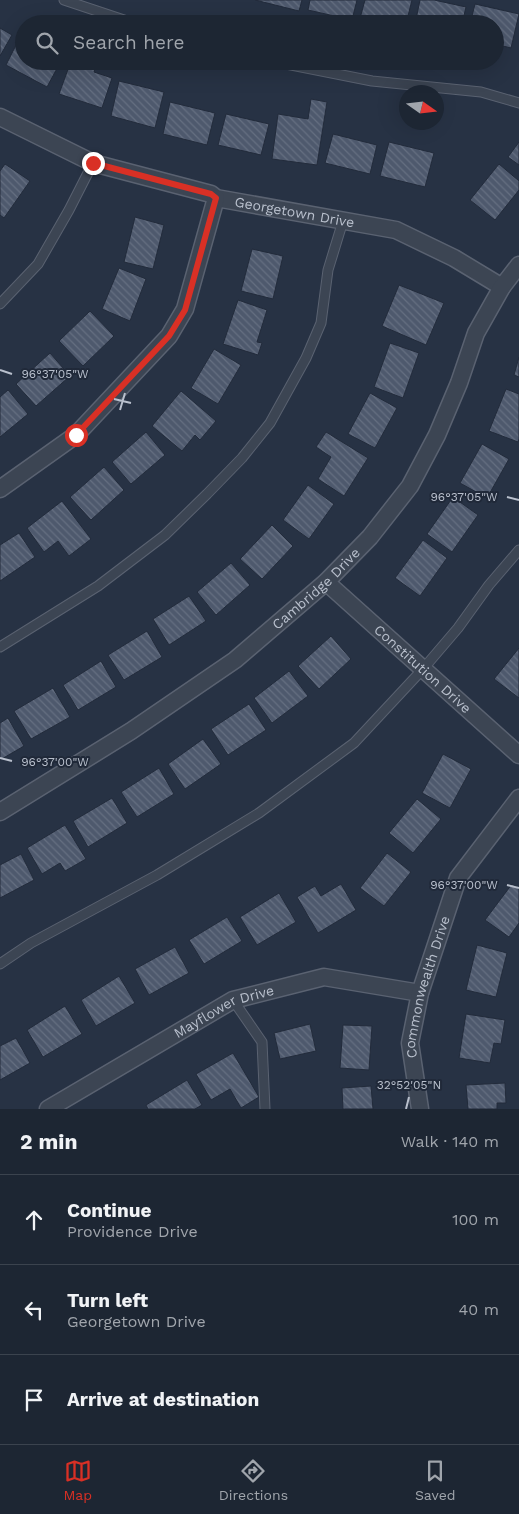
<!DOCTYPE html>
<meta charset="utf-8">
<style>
body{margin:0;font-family:"Work Sans",sans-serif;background:#252e3b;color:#f1f3f6}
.compass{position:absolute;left:399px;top:85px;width:45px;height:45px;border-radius:50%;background:#1d2633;box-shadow:0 5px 20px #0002;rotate:104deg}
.stop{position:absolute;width:15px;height:15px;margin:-11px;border:4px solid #d93025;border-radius:50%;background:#fff}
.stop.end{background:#d93025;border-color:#fff;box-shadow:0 1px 5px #0008}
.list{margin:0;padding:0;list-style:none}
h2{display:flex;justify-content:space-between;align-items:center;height:65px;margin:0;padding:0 20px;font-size:21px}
h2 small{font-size:16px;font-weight:400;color:#a0a5ac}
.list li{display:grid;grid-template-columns:32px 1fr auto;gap:15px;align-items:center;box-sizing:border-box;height:90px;padding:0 20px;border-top:1px solid #3b434e}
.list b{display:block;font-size:19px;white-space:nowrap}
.list p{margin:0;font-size:16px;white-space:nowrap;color:#a0a5ac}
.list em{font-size:16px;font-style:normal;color:#a0a5ac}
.icon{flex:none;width:28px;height:28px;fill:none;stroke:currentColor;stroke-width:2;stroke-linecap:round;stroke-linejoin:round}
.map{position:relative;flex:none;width:519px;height:1109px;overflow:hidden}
.search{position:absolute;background:#1d2633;box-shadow:0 5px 20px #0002;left:15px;right:15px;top:15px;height:55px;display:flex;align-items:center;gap:12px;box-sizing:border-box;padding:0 18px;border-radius:28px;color:#a0a5ac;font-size:19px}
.sheet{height:335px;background:#1d2633}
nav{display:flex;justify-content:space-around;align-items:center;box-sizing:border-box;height:70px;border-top:1px solid #3b434e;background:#1d2633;font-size:14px;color:#a0a5ac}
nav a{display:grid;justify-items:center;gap:2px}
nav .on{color:#d93025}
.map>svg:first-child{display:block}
.building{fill:url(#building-back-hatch);stroke:#222b3b}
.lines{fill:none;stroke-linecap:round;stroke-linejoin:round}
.lane-casing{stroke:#5a6271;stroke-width:11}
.street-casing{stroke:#5a6271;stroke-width:19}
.lane{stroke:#3c4553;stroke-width:9}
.street{stroke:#3c4553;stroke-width:16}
.route{stroke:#d93025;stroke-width:6}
.ticks{fill:none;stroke:#b9c0cd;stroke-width:2}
.labels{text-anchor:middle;stroke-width:4;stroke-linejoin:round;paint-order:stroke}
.street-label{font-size:14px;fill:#b9c0cd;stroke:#202939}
.ticks-label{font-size:12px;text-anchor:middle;fill:#b9c0cd;stroke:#202939;stroke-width:4;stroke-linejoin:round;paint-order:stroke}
</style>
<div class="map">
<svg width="519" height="1109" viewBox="0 0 519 1109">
<defs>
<pattern id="building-back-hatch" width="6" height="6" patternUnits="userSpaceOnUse" patternTransform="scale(1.25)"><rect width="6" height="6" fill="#4e596d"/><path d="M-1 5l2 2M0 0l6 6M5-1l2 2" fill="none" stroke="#656f81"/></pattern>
</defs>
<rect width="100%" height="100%" fill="#273244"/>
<g class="building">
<polygon points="255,0 302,0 299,11"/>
<polygon points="310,0 357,0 352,20 308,10"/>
<polygon points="365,0 412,0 406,24 367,24 359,22"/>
<polygon points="420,0 434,0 466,7 462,24 415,24"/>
<polygon points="475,4 519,14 511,48 495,44 495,24 470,24"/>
<polygon points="0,28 12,35 0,56"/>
<polygon points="20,37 24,39 24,61 61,61 47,87 6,65"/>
<polygon points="71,61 97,61 94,72 112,78 102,108 59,94"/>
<polygon points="119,81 164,92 155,128 111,116"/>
<polygon points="311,99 327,102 317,165 272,159 278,114 308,119"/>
<polygon points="170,102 215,113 207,145 163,134"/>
<polygon points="226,114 269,124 261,155 218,145"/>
<polygon points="333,134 377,145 370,174 325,163"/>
<polygon points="389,142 434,153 425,187 380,176"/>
<polygon points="519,142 519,165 508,157"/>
<polygon points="5,164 30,181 4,218 0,215 0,171"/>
<polygon points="499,164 519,181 519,190 495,220 470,200"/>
<polygon points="135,217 164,225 153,269 124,262"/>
<polygon points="252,249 283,256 273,299 241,291"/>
<polygon points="119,268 146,279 130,321 102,309"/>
<polygon points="399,285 444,303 426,345 382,326"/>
<polygon points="238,300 267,310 257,342 262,343 258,355 223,344"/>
<polygon points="90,311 114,336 83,366 59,341"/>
<polygon points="390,343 419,353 403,398 374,387"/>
<polygon points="214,349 241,365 218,404 191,388"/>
<polygon points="50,353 70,376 36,406 16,384"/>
<polygon points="519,357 519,377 514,375"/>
<polygon points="506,389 519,394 519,439 518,442 489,431"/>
<polygon points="8,390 28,414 0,437 0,397"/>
<polygon points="181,391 216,421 200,440 195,435 182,451 152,426"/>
<polygon points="370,393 397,408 375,448 348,434"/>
<polygon points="146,432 165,455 131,484 112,462"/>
<polygon points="326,432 368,458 344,496 318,479 331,457 316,447"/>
<polygon points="482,444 509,459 487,498 460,483"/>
<polygon points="104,467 124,490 91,520 70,497"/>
<polygon points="308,485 334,504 309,539 283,520"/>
<polygon points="453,497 478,515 452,552 427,534"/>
<polygon points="62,501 91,539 69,556 58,541 44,552 27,528"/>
<polygon points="272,525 293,546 262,579 240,559"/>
<polygon points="19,533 35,557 0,581 0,545"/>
<polygon points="423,540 447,558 420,596 395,578"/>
<polygon points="231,563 250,585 216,615 197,592"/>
<polygon points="189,596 206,621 169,645 153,619"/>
<polygon points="147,631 162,657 124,680 108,655"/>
<polygon points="331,636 351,659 319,689 298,666"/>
<polygon points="519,648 519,698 494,679"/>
<polygon points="101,661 116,687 78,710 63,685"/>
<polygon points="289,671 308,696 272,723 254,698"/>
<polygon points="53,688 70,717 31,739 14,711"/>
<polygon points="249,704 266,730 228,755 211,729"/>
<polygon points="8,718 24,746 0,760 0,723"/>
<polygon points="203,739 221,764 185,789 168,764"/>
<polygon points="443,754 471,769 450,808 422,793"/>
<polygon points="159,768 174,794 137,817 121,792"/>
<polygon points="112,798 127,823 88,847 73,821"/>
<polygon points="417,799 441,819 413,853 389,833"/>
<polygon points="65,825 86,859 65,871 60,863 42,874 27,848"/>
<polygon points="387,853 411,872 384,906 360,888"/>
<polygon points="21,854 34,880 0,898 0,865"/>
<polygon points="341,884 356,910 318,933 297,897 315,886 321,896"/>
<polygon points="512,884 519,889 519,923 509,937 485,920"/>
<polygon points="279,893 296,922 257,945 240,917"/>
<polygon points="227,917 242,941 204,964 189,940"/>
<polygon points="477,945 507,953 496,997 466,990"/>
<polygon points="175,947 189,973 149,995 135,969"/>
<polygon points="119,976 135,1003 96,1026 81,1000"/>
<polygon points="65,1006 82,1034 43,1057 27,1030"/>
<polygon points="466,1014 505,1020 501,1044 494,1043 490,1063 459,1058"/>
<polygon points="310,1024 316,1051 280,1059 274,1033"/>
<polygon points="343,1025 372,1026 369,1070 340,1068"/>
<polygon points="16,1038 30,1063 0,1080 0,1046"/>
<polygon points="233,1053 259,1097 241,1108 230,1089 211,1100 196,1074"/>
<polygon points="187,1080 202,1105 195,1109 148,1109 146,1105"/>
<polygon points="505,1083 506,1103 497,1103 497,1109 468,1109 466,1085"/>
<polygon points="371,1086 373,1109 343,1109 342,1088"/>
</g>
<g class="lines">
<g class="lane-casing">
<g id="lane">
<polyline points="64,0 136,24"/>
<polyline points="271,61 372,81 481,92 519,103"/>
<polyline points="0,304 38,264 69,210 93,163"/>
<polyline points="0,647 98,586 165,535 207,494 242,458 270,423 306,358 321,323 328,270 343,221"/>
<polyline points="0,964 31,943 157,875 259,813 354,743 423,669 458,628 489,585 519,550"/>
<polyline points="233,1000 262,1042 265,1109"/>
</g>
</g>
<g class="street-casing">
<g id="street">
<path id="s1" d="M0,117L93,163L211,194L216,198L396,230L454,258L502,287"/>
<polyline points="0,489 76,435 169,336 185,309 216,198"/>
<path id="s2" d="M326,582L519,755"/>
<path id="s3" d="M0,812L131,731L235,660L326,582L370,537L410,486L437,435L459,383L476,333L502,287L519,265"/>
<path id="s4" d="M48,1109L233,1000L324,977L420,993"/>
<path id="s5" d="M420,1109L410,1043L420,993L458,878L519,798"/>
</g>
</g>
<use href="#lane" class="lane"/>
<use href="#street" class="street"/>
</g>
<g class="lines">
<polyline class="route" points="76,435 169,336 185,310 216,198 211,194 93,163"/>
</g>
<path class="ticks" d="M0,370L12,374M114,399L131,403M120,410L125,393M507,497L519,500M0,758L12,761M507,885L519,888M406,1109L409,1097"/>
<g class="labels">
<g class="street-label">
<text dy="5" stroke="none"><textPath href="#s1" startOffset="312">Georgetown Drive</textPath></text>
<text dy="5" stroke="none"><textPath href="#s3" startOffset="388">Cambridge Drive</textPath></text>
<text dy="5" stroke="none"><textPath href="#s2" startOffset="130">Constitution Drive</textPath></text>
<text dy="5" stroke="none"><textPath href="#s5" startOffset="125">Commonwealth Drive</textPath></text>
<text dy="5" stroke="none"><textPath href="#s4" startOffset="202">Mayflower Drive</textPath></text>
</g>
</g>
<g class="ticks-label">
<text x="55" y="378">96°37'05"W</text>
<text x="464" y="501">96°37'05"W</text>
<text x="55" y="766">96°37'00"W</text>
<text x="464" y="889">96°37'00"W</text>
<text x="409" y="1089">32°52'05"N</text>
</g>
</svg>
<svg class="compass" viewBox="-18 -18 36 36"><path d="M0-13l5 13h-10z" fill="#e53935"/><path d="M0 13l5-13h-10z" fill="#a0a5ac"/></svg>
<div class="stop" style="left:76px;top:435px"></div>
<div class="stop end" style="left:93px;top:163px"></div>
<div class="search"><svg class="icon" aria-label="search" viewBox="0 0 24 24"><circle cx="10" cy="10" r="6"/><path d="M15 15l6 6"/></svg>Search here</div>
</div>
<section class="sheet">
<h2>2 min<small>Walk · 140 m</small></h2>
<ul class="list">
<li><svg class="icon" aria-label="ahead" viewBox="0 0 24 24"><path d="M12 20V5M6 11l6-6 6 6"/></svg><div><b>Continue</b><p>Providence Drive</p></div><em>100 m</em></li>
<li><svg class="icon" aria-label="left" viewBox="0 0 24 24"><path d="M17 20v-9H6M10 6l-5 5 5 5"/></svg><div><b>Turn left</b><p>Georgetown Drive</p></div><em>40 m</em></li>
<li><svg class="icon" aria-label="arrive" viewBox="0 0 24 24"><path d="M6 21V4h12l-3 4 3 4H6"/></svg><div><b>Arrive at destination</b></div></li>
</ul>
</section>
<nav>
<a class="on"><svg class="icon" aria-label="map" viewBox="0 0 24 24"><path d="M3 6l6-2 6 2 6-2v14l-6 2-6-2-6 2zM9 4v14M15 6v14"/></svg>Map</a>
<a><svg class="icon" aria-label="directions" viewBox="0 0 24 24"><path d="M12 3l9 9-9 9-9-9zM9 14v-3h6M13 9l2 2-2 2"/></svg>Directions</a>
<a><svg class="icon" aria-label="saved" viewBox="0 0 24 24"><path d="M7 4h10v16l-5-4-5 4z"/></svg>Saved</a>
</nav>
